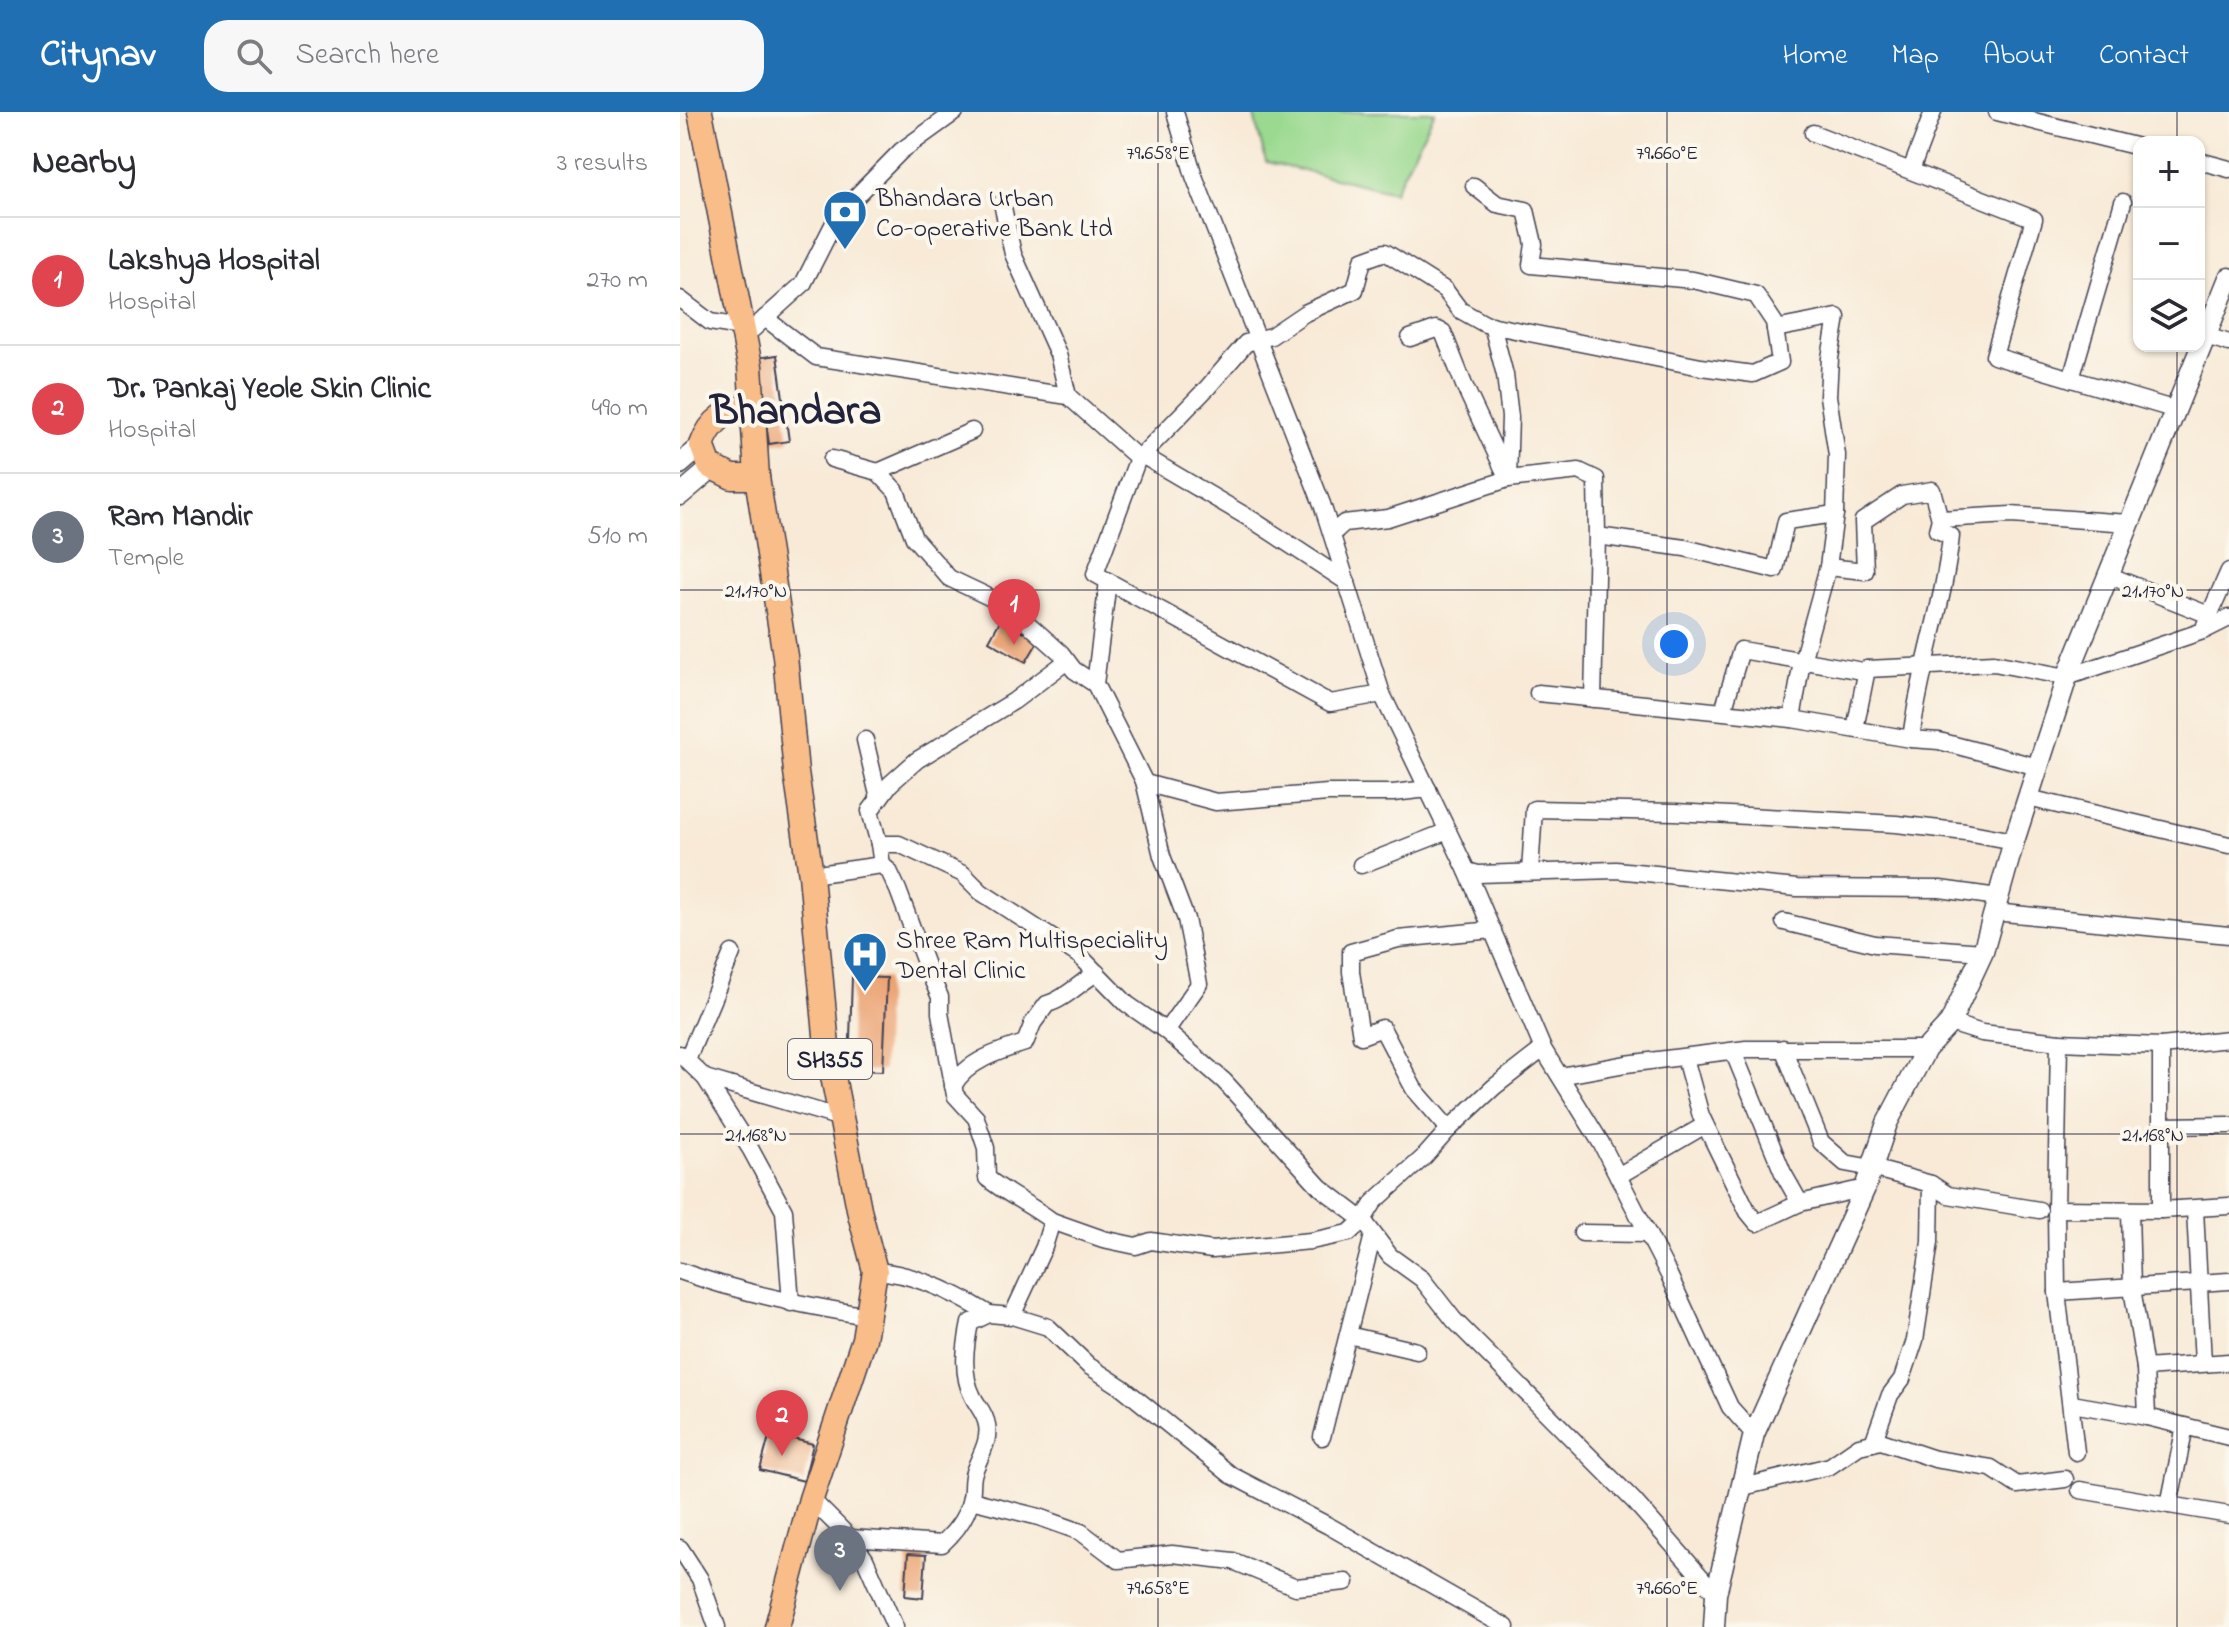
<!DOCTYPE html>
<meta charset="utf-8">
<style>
body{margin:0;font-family:"Indie Flower",sans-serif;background:#f7f7f7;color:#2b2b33}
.controls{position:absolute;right:24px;top:24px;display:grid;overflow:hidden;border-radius:16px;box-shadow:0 2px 6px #0004}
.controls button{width:72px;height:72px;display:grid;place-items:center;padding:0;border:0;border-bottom:2px solid #e1e1e2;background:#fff;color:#2b2b33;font:40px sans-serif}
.you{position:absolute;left:994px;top:532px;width:28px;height:28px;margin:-20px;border:6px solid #fff;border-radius:50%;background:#1a73e8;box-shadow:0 0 0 12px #1a73e833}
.badge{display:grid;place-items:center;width:52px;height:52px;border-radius:50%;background:#1f6fb2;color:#fff;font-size:26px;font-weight:700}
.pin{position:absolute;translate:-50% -66px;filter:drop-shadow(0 2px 4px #0008)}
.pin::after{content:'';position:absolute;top:42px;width:28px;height:24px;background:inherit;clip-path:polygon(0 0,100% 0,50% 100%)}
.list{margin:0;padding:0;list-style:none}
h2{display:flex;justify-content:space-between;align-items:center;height:104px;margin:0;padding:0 32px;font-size:34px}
h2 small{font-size:26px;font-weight:400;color:#7c7c81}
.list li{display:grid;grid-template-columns:52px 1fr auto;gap:24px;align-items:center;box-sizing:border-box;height:128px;padding:0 32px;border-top:2px solid #e1e1e2}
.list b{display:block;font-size:30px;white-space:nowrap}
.list p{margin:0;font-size:26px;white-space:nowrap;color:#7c7c81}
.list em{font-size:26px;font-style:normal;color:#7c7c81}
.icon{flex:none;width:44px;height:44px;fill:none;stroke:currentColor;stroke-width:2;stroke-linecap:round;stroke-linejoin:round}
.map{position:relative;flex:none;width:1549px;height:1515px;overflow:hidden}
header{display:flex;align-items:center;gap:48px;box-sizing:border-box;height:112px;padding:0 40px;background:#1f6fb2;color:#fff}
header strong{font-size:38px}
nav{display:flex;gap:44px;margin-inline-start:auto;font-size:28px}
.search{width:560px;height:72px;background:#f7f7f7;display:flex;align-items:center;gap:20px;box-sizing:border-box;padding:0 28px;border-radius:24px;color:#7c7c81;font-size:30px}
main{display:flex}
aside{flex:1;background:#fff}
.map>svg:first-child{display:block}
.green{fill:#9ad98f;stroke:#5e7e65;stroke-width:2}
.building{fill:#eba170}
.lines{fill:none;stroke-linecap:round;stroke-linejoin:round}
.minor-casing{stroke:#424052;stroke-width:19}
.tertiary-casing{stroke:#424052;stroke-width:23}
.primary-casing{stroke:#424052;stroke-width:27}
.minor{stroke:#fff;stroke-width:16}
.tertiary{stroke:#fff;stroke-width:20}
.primary{stroke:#f8bd88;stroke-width:24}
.ticks{fill:none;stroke:#22223b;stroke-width:2;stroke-opacity:0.45}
.labels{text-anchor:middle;stroke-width:8;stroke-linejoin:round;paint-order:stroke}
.shield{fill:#fbf7ec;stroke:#636270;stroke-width:2}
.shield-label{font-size:24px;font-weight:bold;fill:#22223b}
.poi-label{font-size:26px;fill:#22223b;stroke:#fbf7ec;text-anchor:start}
.town-label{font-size:42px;font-weight:bold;fill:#22223b;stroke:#fbf7ec}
.ticks-label{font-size:20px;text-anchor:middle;fill:#22223b;stroke:#fbf7ec;stroke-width:8;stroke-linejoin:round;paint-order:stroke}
</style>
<header>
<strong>Citynav</strong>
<div class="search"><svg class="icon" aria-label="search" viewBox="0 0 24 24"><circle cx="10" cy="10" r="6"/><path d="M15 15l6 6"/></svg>Search here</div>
<nav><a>Home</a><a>Map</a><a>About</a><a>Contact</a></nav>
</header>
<main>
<aside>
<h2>Nearby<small>3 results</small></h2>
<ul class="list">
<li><span class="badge" style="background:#e0444e">1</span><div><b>Lakshya Hospital</b><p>Hospital</p></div><em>270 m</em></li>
<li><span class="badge" style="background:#e0444e">2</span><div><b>Dr. Pankaj Yeole Skin Clinic</b><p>Hospital</p></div><em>490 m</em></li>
<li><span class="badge" style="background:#6b7280">3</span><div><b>Ram Mandir</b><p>Temple</p></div><em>510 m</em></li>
</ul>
</aside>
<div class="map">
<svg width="1549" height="1515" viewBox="0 0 1549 1515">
<rect width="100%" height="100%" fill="#fbf7ec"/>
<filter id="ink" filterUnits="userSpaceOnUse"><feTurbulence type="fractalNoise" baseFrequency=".0125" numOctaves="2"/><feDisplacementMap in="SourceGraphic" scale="16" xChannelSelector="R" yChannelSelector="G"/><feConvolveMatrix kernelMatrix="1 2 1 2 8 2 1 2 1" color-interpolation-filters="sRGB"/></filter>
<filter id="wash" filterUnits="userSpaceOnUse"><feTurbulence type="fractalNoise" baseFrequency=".006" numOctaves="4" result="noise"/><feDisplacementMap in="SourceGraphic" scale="32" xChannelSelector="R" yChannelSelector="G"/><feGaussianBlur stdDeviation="1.8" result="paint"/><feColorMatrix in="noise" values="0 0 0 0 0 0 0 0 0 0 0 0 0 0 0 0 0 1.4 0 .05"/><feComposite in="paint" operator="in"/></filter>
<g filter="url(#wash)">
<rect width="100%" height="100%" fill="#f8ead7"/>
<polygon class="green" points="573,0 755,0 714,80 586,50"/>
<g id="blocks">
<g class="building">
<polygon points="97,243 109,329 89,332 77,246"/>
<polygon points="321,507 359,528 346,550 309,529"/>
<polygon points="172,865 207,866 203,959 169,958"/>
<polygon points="90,1321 133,1332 124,1369 80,1358"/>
<polygon points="228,1442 246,1443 243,1486 225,1484"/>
</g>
</g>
</g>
<g filter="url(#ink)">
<use href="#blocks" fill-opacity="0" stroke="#424052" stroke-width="2"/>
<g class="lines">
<g class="minor-casing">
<g id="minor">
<polyline points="495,0 514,64 642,392 702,582 787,759 863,937 921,1031 989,1163 1050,1295 1074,1322"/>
<polyline points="1317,0 1459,35"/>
<polyline points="1133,21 1354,107 1314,244 1496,298"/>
<polyline points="1519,49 1549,57"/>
<polyline points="1231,58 1253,0"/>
<polyline points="322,91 333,142 378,242 388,284"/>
<polyline points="0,187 30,210 73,217 123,172 158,103 221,39 275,0"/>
<polyline points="85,206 136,245 388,284 458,346 462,343"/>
<polyline points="1095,217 1157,205 1150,246 1148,284 1157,343 1155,402"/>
<polyline points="1526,224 1549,231"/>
<polyline points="730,226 756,217 763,220 784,273 828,367 830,305 825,263 812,213"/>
<polyline points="1391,267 1443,90"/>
<polyline points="458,346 415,462 650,591 702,582"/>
<polyline points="152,347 198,360 216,379 234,426 269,466 328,494 381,541 394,558 415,572 465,671 536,690 648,681 713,681 748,677"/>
<polyline points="198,360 292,319"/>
<polyline points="652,422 664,411 708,406 828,367 899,359 916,367 917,424 1005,436 1095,458 1106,409 1155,402 1148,455 1185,459 1183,409 1222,383 1252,378 1260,407 1331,403 1449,411"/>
<polyline points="1428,463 1529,503"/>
<polyline points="667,470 574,409 462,343 528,275 566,231 591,224 625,201 675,178 683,148 705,140 765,178 780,198 805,212 1021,255 1073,262 1100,250 1094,210 1076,183 1013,168 851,153 854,132 846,98 817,92 794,74"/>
<polyline points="1525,513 1549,459"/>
<polyline points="415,572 428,469"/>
<polyline points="858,581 1112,607 1231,627 1259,629 1358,655"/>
<polyline points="913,587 917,424"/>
<polyline points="1043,599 1061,538 1183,559 1187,557"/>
<polyline points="1112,607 1122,549 1148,455"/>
<polyline points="1175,617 1187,557 1314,551 1387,565 1523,519 1549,506"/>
<path d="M1231,627C1239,559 1264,493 1271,424L1257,418L1260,407"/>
<polyline points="185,628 199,687"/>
<polyline points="464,669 482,744 506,807 519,872 486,919"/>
<polyline points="1348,686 1549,733"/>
<polyline points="199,732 190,699 210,672 237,648 334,589 387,549"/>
<path d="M202,753L209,759L218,778L247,856L260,885V901L275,983L296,1006L306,1036L307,1066C328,1083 351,1093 372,1109"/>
<polyline points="681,753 768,719"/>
<polyline points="787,759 798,762 936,758 1117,776 1260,777 1318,785"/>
<polyline points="850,760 854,697 995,700 1216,712 1286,720 1334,729"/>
<polyline points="131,763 202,753 199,732 219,732 283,762 301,780 400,844 447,892 486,919 544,969 640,1075 683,1108 694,1090 744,1045 769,1017 814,975 863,937"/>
<polyline points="1314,800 1549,823"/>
<polyline points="1104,810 1195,832 1303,840"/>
<polyline points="1270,911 1302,921 1379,930 1376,1097 1377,1180 1396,1340"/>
<polyline points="1379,930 1481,934 1549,927"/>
<polyline points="1103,936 1141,1030 1165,1051 1192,1056 1251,1072 1250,1130 1235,1228 1222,1267 1210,1283 1193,1331"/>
<polyline points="1053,939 1103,1061 1120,1091"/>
<polyline points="0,942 25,966 71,1038 104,1099 111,1191"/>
<polyline points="1005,946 1021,1004 1068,1100 1077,1111 1120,1091 1185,1076"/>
<polyline points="7,948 52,841"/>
<polyline points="880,964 946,952 1066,937 1246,937"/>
<polyline points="25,966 161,1006"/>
<path d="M273,974C287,949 319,939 345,931L353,911L367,892C384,888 400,870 417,861"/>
<polyline points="1482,1014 1549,1013"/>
<polyline points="769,1017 734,977 702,916 681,924 671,860 671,840 718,827 813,818"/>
<polyline points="938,1064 1025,1013"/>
<polyline points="1251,1072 1268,1083 1359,1098"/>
<polyline points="1376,1097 1481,1098 1481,934"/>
<polyline points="1481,1098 1549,1094"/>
<polyline points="1515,1098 1523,1251"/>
<polyline points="1450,1099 1452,1176 1465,1256"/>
<polyline points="902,1121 968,1122"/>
<path d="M0,1159C61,1181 123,1193 187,1204"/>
<path d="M195,1159C234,1161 275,1181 309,1202"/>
<polyline points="1377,1180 1549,1169"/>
<polyline points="332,1204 364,1135 372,1109 423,1127 456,1134 471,1129 532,1138 631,1129 669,1121 683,1108 710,1144 742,1167 774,1208 954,1389 1036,1482"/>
<polyline points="668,1223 737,1239"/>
<polyline points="1392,1292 1467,1305 1465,1256 1549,1250"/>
<polyline points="1467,1305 1549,1325"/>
<polyline points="642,1325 693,1123"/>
<polyline points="1063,1375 1150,1354 1179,1334 1201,1329 1255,1347 1311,1356 1337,1373 1385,1367"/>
<polyline points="1400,1378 1549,1403"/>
<polyline points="131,1387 170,1426 185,1447 215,1515"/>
<polyline points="291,1388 359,1405 401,1420 438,1448 492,1442 553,1449 616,1475 666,1470"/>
<polyline points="1489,1393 1505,1314"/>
<path d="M170,1426L262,1432C275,1420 288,1404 291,1385C293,1377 291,1368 294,1360C299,1345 310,1330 307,1313C305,1301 298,1295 293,1285C281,1262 285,1235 290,1211L309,1202L332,1204L368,1215L409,1254L443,1276L551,1363L649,1414L826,1515"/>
<polyline points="0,1436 20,1467 37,1515"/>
</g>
</g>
<g class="tertiary-casing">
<g id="tertiary">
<polyline points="0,352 22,333"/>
<polyline points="0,383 33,355"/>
<polyline points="1034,1515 1036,1482 1074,1322 1185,1076 1207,1011 1246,937 1270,911 1303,840 1334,729 1387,565 1549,166"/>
</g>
</g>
<g class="primary-casing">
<g id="primary">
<path d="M20,0L70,254L77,365H52L30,354L22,333C31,308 46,298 72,295"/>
<polyline points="77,365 105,544 116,660 131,763 147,934 180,1102 195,1159 184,1227 131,1387 97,1515"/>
</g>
</g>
<use href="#minor" class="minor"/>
<use href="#tertiary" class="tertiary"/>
<use href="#primary" class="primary"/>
</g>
</g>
<path class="ticks" d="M478,0V1515M987,0V1515M1497,0V30M1497,234V1515M0,478H1549M0,1022H1549"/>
<defs>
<g id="bank-pin" transform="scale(2.3)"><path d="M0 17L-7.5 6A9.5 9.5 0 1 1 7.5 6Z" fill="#1f6fb2" stroke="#fbf7ec"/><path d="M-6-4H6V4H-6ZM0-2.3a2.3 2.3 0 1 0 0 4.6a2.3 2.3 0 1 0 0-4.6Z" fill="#fff"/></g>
<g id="hospital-pin" transform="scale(2.3)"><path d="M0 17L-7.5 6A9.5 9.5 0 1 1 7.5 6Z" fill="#1f6fb2" stroke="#fbf7ec"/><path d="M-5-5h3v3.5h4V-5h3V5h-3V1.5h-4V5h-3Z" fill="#fff"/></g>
</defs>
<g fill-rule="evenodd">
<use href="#bank-pin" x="165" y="100"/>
<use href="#hospital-pin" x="185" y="842"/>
</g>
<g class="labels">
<rect class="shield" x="108" y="927" width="84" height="40" rx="6"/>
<g class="shield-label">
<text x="150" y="955">SH355</text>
</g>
<g class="poi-label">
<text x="196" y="94">Bhandara Urban<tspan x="196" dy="30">Co-operative Bank Ltd</tspan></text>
<text x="216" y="836">Shree Ram Multispeciality<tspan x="216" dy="30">Dental Clinic</tspan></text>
</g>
<g class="town-label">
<text x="116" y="311">Bhandara</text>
</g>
</g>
<g class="ticks-label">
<text x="478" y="47">79.658°E</text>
<text x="987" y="47">79.660°E</text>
<text x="76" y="485">21.170°N</text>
<text x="1473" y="485">21.170°N</text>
<text x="76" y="1029">21.168°N</text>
<text x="1473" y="1029">21.168°N</text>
<text x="478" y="1482">79.658°E</text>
<text x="987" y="1482">79.660°E</text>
</g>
</svg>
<div class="controls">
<button>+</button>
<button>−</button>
<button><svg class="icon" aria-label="layers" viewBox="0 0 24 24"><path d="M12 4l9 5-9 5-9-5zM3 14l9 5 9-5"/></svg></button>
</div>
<div class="you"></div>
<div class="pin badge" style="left:334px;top:533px;background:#e0444e">1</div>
<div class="pin badge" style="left:102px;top:1344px;background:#e0444e">2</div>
<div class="pin badge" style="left:160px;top:1479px;background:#6b7280">3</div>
</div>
</main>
